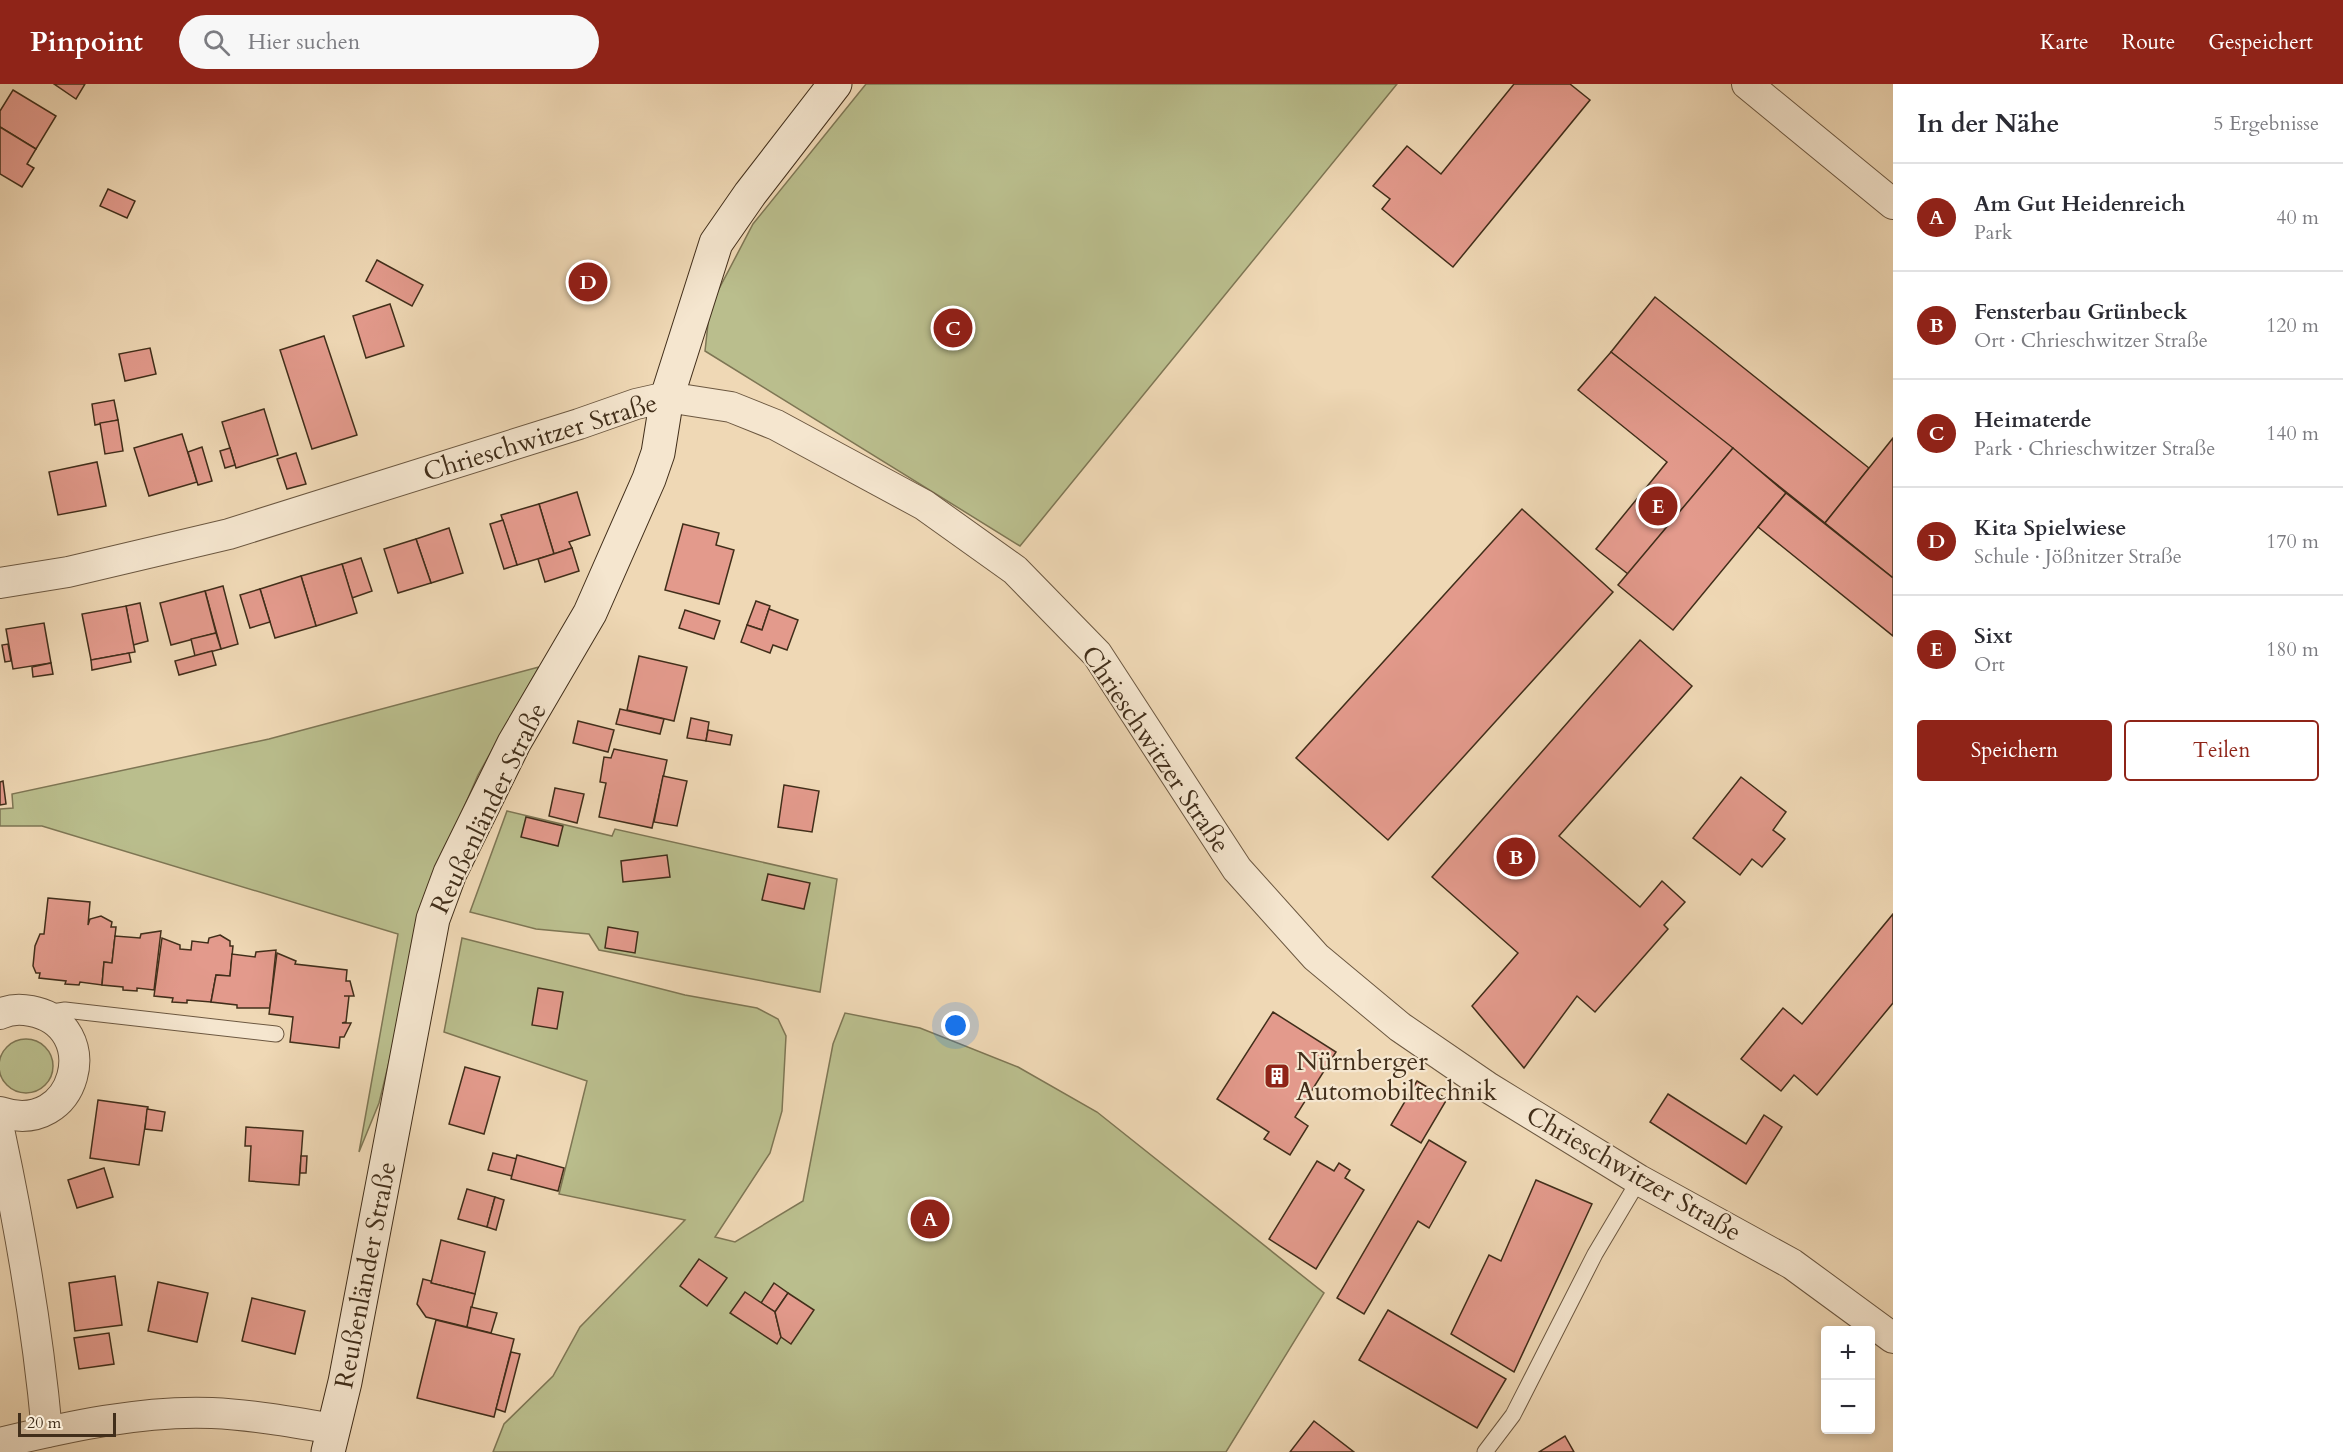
<!DOCTYPE html>
<html lang="de">
<meta charset="utf-8">
<style>
body{margin:0;font-family:Cardo,serif;background:#f7f7f7;color:#2b2b33}
.controls{position:absolute;right:18px;bottom:18px;display:grid;overflow:hidden;border-radius:6px;box-shadow:0 3px 9px #0003}
.controls button{width:54px;height:54px;display:grid;place-items:center;padding:0;border:0;border-bottom:2px solid #e1e1e2;background:#fff;color:#2b2b33;font:30px sans-serif}
.scale{position:absolute;left:18px;bottom:15px;width:98px;box-sizing:border-box;padding-left:6px;border:3px solid #412e1a;border-top:0;font-size:16px;line-height:21px;white-space:nowrap;color:#412e1a;-webkit-text-stroke:4px #f5e6cf;paint-order:stroke}
.you{position:absolute;left:956px;top:942px;width:21px;height:21px;margin:-15px;border:4px solid #fff;border-radius:50%;background:#1a73e8;box-shadow:0 0 0 9px #1a73e833}
.badge{display:grid;place-items:center;width:39px;height:39px;border-radius:50%;background:#8f2418;color:#fff;font-size:20px;font-weight:700}
.pin{position:absolute;translate:-50% -50%;border:3px solid #fff;box-shadow:0 2px 6px #0006}
.list{margin:0;padding:0;list-style:none}
h2{display:flex;justify-content:space-between;align-items:center;height:78px;margin:0;padding:0 24px;font-size:26px}
h2 small{font-size:20px;font-weight:400;color:#7c7c81}
.list li{display:grid;grid-template-columns:39px 1fr auto;gap:18px;align-items:center;box-sizing:border-box;height:108px;padding:0 24px;border-top:2px solid #e1e1e2}
.list b{display:block;font-size:22px;white-space:nowrap}
.list p{margin:0;font-size:20px;white-space:nowrap;color:#7c7c81}
.list em{font-size:20px;font-style:normal;color:#7c7c81}
.actions{display:flex;gap:12px;padding:18px 24px}
.actions a{flex:1;padding:14px 0;border:2px solid #8f2418;border-radius:6px;text-align:center;font-size:21px;color:#8f2418}
.actions .main{background:#8f2418;color:#fff}
.icon{flex:none;width:33px;height:33px;fill:none;stroke:currentColor;stroke-width:2;stroke-linecap:round;stroke-linejoin:round}
.map{position:relative;flex:none;width:1893px;height:1368px;overflow:hidden}
header{display:flex;align-items:center;gap:36px;box-sizing:border-box;height:84px;padding:0 30px;background:#8f2418;color:#fff}
header strong{font-size:28px}
nav{display:flex;gap:33px;margin-inline-start:auto;font-size:21px}
.search{width:420px;height:54px;background:#f7f7f7;display:flex;align-items:center;gap:15px;box-sizing:border-box;padding:0 21px;border-radius:33px;color:#7c7c81;font-size:22px}
main{display:flex}
aside{flex:1;background:#fff}
.map>svg:first-child{display:block}
.green{fill:#babe8d;stroke:#7e7654;stroke-width:1.5}
.building{fill:#e39a8c;stroke:#412e1a;stroke-width:1.5}
.lines{fill:none;stroke-linecap:round;stroke-linejoin:round}
.lane-casing{stroke:#6c5841;stroke-width:17}
.street-casing{stroke:#6c5841;stroke-width:32}
.secondary-casing{stroke:#412e1a;stroke-width:35}
.lane{stroke:#f5e6cf;stroke-width:15}
.street{stroke:#f5e6cf;stroke-width:30}
.secondary{stroke:#f5e6cf;stroke-width:33}
.labels{text-anchor:middle;stroke-width:4.5;stroke-linejoin:round;paint-order:stroke}
.street-label{font-size:26px;fill:#412e1a;stroke:#f5e6cf}
.poi-label{font-size:26px;fill:#412e1a;stroke:#f5e6cf;text-anchor:start}
</style>
<header>
<strong>Pinpoint</strong>
<div class="search"><svg class="icon" aria-label="search" viewBox="0 0 24 24"><circle cx="10" cy="10" r="6"/><path d="M15 15l6 6"/></svg>Hier suchen</div>
<nav><a>Karte</a><a>Route</a><a>Gespeichert</a></nav>
</header>
<main>
<div class="map">
<svg width="1893" height="1368" viewBox="0 0 1893 1368">
<rect width="100%" height="100%" fill="#efd8b5"/>
<filter id="stains"><feTurbulence type="fractalNoise" baseFrequency=".00333" numOctaves="4"/><feColorMatrix values="0 0 0 0 .2 0 0 0 0 .09 0 0 0 0 .02 0 0 0 .5 -.17"/></filter>
<radialGradient id="worn" r=".72"><stop offset=".6" stop-color="#630" stop-opacity="0"/><stop offset="1" stop-color="#630" stop-opacity=".3"/></radialGradient>
<g class="green">
<polygon points="866,0 1397,0 1020,462 705,267 710,222 753,140"/>
<polygon points="539,583 478,691 435,790 379,1019 359,1068 398,850 42,742 0,742 0,725 13,724 12,710 269,655"/>
<polygon points="507,727 612,752 615,745 837,795 820,908 599,866 589,850 536,845 470,828"/>
<polygon points="462,854 685,911 757,924 778,935 786,952 782,1027 770,1069 715,1153 735,1158 803,1117 833,960 845,929 920,944 1018,983 1097,1028 1324,1209 1226,1368 493,1368 504,1340 553,1292 580,1243 685,1136 559,1110 587,997 444,948"/>
<circle cx="26" cy="982" r="27"/>
</g>
<g class="building">
<polygon points="54,0 85,0 76,15"/>
<polygon points="1514,0 1570,0 1590,16 1453,183 1382,125 1390,115 1373,102 1407,62 1441,90"/>
<polygon points="13,6 56,32 36,65 0,43 0,27"/>
<polygon points="0,43 36,65 27,80 34,84 22,103 0,90"/>
<polygon points="108,105 135,117 127,134 100,122"/>
<polygon points="377,176 423,201 412,222 366,197"/>
<polygon points="1655,213 1869,384 1825,439 1611,268"/>
<polygon points="390,220 404,262 366,274 353,232"/>
<polygon points="324,252 357,351 312,365 280,266"/>
<polygon points="150,264 156,290 125,297 119,270"/>
<polygon points="1611,268 1733,364 1628,490 1596,465 1667,378 1578,306"/>
<polygon points="114,316 118,336 95,341 92,320"/>
<polygon points="264,325 278,371 236,384 222,338"/>
<polygon points="118,336 123,367 105,370 100,339"/>
<polygon points="182,350 197,398 149,412 134,364"/>
<polygon points="1893,354 1893,494 1825,439"/>
<polygon points="202,363 212,397 198,401 188,368"/>
<polygon points="230,364 235,381 225,384 220,367"/>
<polygon points="1733,364 1786,409 1673,546 1618,501"/>
<polygon points="296,369 306,400 287,405 277,375"/>
<polygon points="97,378 106,422 58,431 49,388"/>
<polygon points="577,408 590,451 569,458 572,464 554,470 539,420"/>
<polygon points="1786,409 1893,494 1893,552 1758,443"/>
<polygon points="539,420 554,470 517,481 501,431"/>
<polygon points="1522,425 1613,508 1388,756 1296,674"/>
<polygon points="503,436 517,481 504,485 490,440"/>
<polygon points="683,440 719,449 716,461 734,466 719,520 665,506"/>
<polygon points="449,444 463,489 431,499 416,455"/>
<polygon points="416,455 431,499 398,509 384,465"/>
<polygon points="572,464 579,487 545,498 538,475"/>
<polygon points="361,474 372,507 352,514 342,480"/>
<polygon points="342,480 357,529 316,542 301,492"/>
<polygon points="301,492 316,542 275,554 260,505"/>
<polygon points="223,502 238,560 221,565 205,507"/>
<polygon points="260,505 270,538 250,544 240,511"/>
<polygon points="205,507 216,549 171,561 160,519"/>
<polygon points="756,517 770,522 762,546 747,541"/>
<polygon points="140,519 148,557 133,561 126,522"/>
<polygon points="126,522 135,568 91,576 82,530"/>
<polygon points="769,525 798,536 787,566 773,561 770,569 741,558 747,541 762,546"/>
<polygon points="685,526 720,537 714,555 679,544"/>
<polygon points="44,539 51,579 13,585 6,545"/>
<polygon points="216,549 221,565 195,572 191,555"/>
<polygon points="1640,556 1692,602 1559,752 1640,823 1662,797 1685,818 1664,841 1668,845 1595,928 1577,912 1524,984 1472,922 1518,869 1432,793"/>
<polygon points="8,560 11,577 5,578 2,561"/>
<polygon points="212,567 216,581 179,591 175,577"/>
<polygon points="129,569 131,578 92,586 91,576"/>
<polygon points="639,572 687,583 674,637 627,626"/>
<polygon points="51,579 53,590 33,593 32,583"/>
<polygon points="620,625 664,635 660,650 616,640"/>
<polygon points="691,634 709,638 706,657 687,654"/>
<polygon points="578,637 614,646 608,668 573,659"/>
<polygon points="708,646 732,651 730,661 706,657"/>
<polygon points="614,665 667,676 652,744 599,733 606,699 600,698 604,673 611,674"/>
<polygon points="663,692 687,697 677,742 654,738"/>
<polygon points="1741,693 1786,728 1773,746 1785,755 1762,783 1752,775 1740,791 1693,754"/>
<polygon points="3,697 6,720 0,721 0,698"/>
<polygon points="784,701 819,707 812,748 778,743"/>
<polygon points="555,704 584,710 577,739 549,732"/>
<polygon points="526,733 563,742 558,762 521,753"/>
<polygon points="667,771 670,793 623,798 621,777"/>
<polygon points="768,790 810,799 804,825 762,816"/>
<polygon points="48,814 90,818 88,841 90,835 101,832 112,838 111,843 116,843 112,879 104,878 102,901 80,898 79,901 65,900 66,897 39,894 40,889 36,889 33,882 35,862 40,850 44,850"/>
<polygon points="1893,830 1893,919 1817,1011 1794,991 1781,1007 1741,975 1783,924 1802,940"/>
<polygon points="608,843 638,848 635,869 605,864"/>
<polygon points="161,847 154,906 137,904 137,907 123,906 123,903 102,901 104,878 112,879 115,852 140,854 141,850"/>
<polygon points="220,851 230,857 230,862 233,862 230,892 216,891 211,918 187,916 187,919 172,918 173,914 154,912 162,854 180,861 180,865 191,866 192,857 208,859 209,854"/>
<polygon points="276,866 270,924 237,924 237,921 211,918 216,891 230,892 232,870 255,873 256,868"/>
<polygon points="277,869 296,877 295,880 347,886 346,897 350,897 354,912 344,912 349,912 346,938 342,939 351,939 344,953 340,953 339,964 290,958 293,933 269,930"/>
<polygon points="538,904 563,908 557,945 532,941"/>
<polygon points="1273,928 1336,968 1295,1033 1308,1042 1290,1071 1264,1055 1269,1048 1217,1015"/>
<polygon points="465,983 500,993 484,1050 449,1040"/>
<polygon points="1417,997 1447,1015 1421,1059 1391,1041"/>
<polygon points="1668,1010 1746,1060 1764,1031 1782,1043 1746,1100 1650,1038"/>
<polygon points="98,1016 148,1023 139,1081 90,1074"/>
<polygon points="147,1025 165,1028 162,1047 145,1045"/>
<polygon points="246,1043 303,1047 299,1101 249,1097 251,1062 245,1062"/>
<polygon points="1429,1056 1466,1078 1429,1144 1418,1137 1364,1230 1337,1214"/>
<polygon points="493,1069 517,1075 512,1092 488,1086"/>
<polygon points="517,1071 564,1084 558,1107 511,1095"/>
<polygon points="301,1072 307,1072 306,1089 300,1089"/>
<polygon points="1317,1077 1334,1087 1339,1079 1350,1086 1345,1094 1364,1106 1316,1185 1269,1155"/>
<polygon points="104,1084 113,1113 77,1124 68,1096"/>
<polygon points="1536,1096 1592,1120 1514,1288 1451,1250 1489,1171 1501,1177"/>
<polygon points="467,1105 495,1113 487,1143 458,1135"/>
<polygon points="495,1113 504,1116 496,1146 487,1143"/>
<polygon points="441,1156 485,1168 475,1210 431,1199"/>
<polygon points="699,1175 727,1194 707,1222 680,1202"/>
<polygon points="115,1192 122,1241 75,1247 69,1199"/>
<polygon points="423,1195 431,1197 431,1199 475,1210 467,1243 426,1233 417,1220"/>
<polygon points="158,1198 208,1209 197,1258 148,1247"/>
<polygon points="774,1199 788,1209 775,1228 761,1219"/>
<polygon points="745,1208 775,1228 781,1253 777,1260 730,1229"/>
<polygon points="788,1209 814,1226 791,1260 781,1253 775,1228"/>
<polygon points="252,1214 305,1227 295,1270 242,1257"/>
<polygon points="471,1223 497,1229 491,1249 467,1243"/>
<polygon points="1388,1226 1506,1295 1477,1344 1359,1276"/>
<polygon points="436,1236 514,1255 494,1333 417,1314"/>
<polygon points="109,1249 114,1280 79,1285 74,1254"/>
<polygon points="511,1268 520,1270 505,1328 496,1325"/>
<polygon points="1314,1337 1354,1368 1290,1368"/>
<polygon points="1565,1352 1574,1368 1539,1368"/>
</g>
<g class="lines">
<g class="lane-casing">
<g id="lane">
<polyline points="46,929 65,926 276,950"/>
<polyline points="1485,1368 1513,1331 1595,1170 1639,1096"/>
</g>
</g>
<g class="street-casing">
<g id="street">
<polyline points="1747,0 1893,120"/>
<polyline points="0,499 68,488 229,450 579,340 636,320 667,313 731,323 776,341 924,421 1015,486 1097,570 1237,785 1316,873 1400,943 1489,1004 1639,1096 1792,1180 1893,1254"/>
<path d="M0,930C10,925 21,925 31,927C105,941 77,1054 0,1028"/>
<path d="M0,1050C21,1149 38,1247 47,1348"/>
<path d="M0,1359C66,1343 143,1326 212,1329C253,1331 293,1338 334,1345"/>
</g>
</g>
<g class="secondary-casing">
<polyline id="secondary" points="328,1368 345,1298 433,835 450,789 514,659 590,529 649,395 658,369 667,313 716,159 750,110 835,0"/>
</g>
<use href="#lane" class="lane"/>
<use href="#street" class="street"/>
<use href="#secondary" class="secondary"/>
</g>
<defs>
<g id="building-square" transform="scale(1.35)"><rect x="-9" y="-9" width="18" height="18" rx="4" fill="#8f2418" stroke="#f5e6cf"/><path d="M-4-6H4V6H1V3H-1V6H-4ZM-2.5-4.3h1.7v1.8h-1.7ZM.8-4.3h1.7v1.8H.8ZM-2.5-1h1.7V.8h-1.7ZM.8-1h1.7V.8H.8Z" fill="#fff"/></g>
</defs>
<g fill-rule="evenodd">
<use href="#building-square" x="1277" y="992"/>
</g>
<g class="labels">
<g class="street-label">
<text transform="translate(540 353) rotate(-17)" y="9">Chrieschwitzer Straße</text>
<text transform="translate(1156 665) rotate(56)" y="9">Chrieschwitzer Straße</text>
<text transform="translate(488 724) rotate(-64)" y="9">Reußenländer Straße</text>
<text transform="translate(1634 1089) rotate(30)" y="9">Chrieschwitzer Straße</text>
<text transform="translate(365 1191) rotate(-79)" y="9">Reußenländer Straße</text>
</g>
<g class="poi-label">
<text x="1296" y="986">Nürnberger<tspan x="1296" dy="30">Automobiltechnik</tspan></text>
</g>
</g>
<rect width="100%" height="100%" filter="url(#stains)"/>
<rect width="100%" height="100%" fill="url(#worn)"/>
</svg>
<div class="controls">
<button>+</button>
<button>−</button>
</div>
<div class="scale">20 m</div>
<div class="you"></div>
<div class="pin badge" style="left:930px;top:1135px">A</div>
<div class="pin badge" style="left:1516px;top:773px">B</div>
<div class="pin badge" style="left:953px;top:244px">C</div>
<div class="pin badge" style="left:588px;top:198px">D</div>
<div class="pin badge" style="left:1658px;top:422px">E</div>
</div>
<aside>
<h2>In der Nähe<small>5 Ergebnisse</small></h2>
<ul class="list">
<li><span class="badge">A</span><div><b>Am Gut Heidenreich</b><p>Park</p></div><em>40 m</em></li>
<li><span class="badge">B</span><div><b>Fensterbau Grünbeck</b><p>Ort · Chrieschwitzer Straße</p></div><em>120 m</em></li>
<li><span class="badge">C</span><div><b>Heimaterde</b><p>Park · Chrieschwitzer Straße</p></div><em>140 m</em></li>
<li><span class="badge">D</span><div><b>Kita Spielwiese</b><p>Schule · Jößnitzer Straße</p></div><em>170 m</em></li>
<li><span class="badge">E</span><div><b>Sixt</b><p>Ort</p></div><em>180 m</em></li>
</ul>
<div class="actions"><a class="main">Speichern</a><a>Teilen</a></div>
</aside>
</main>
